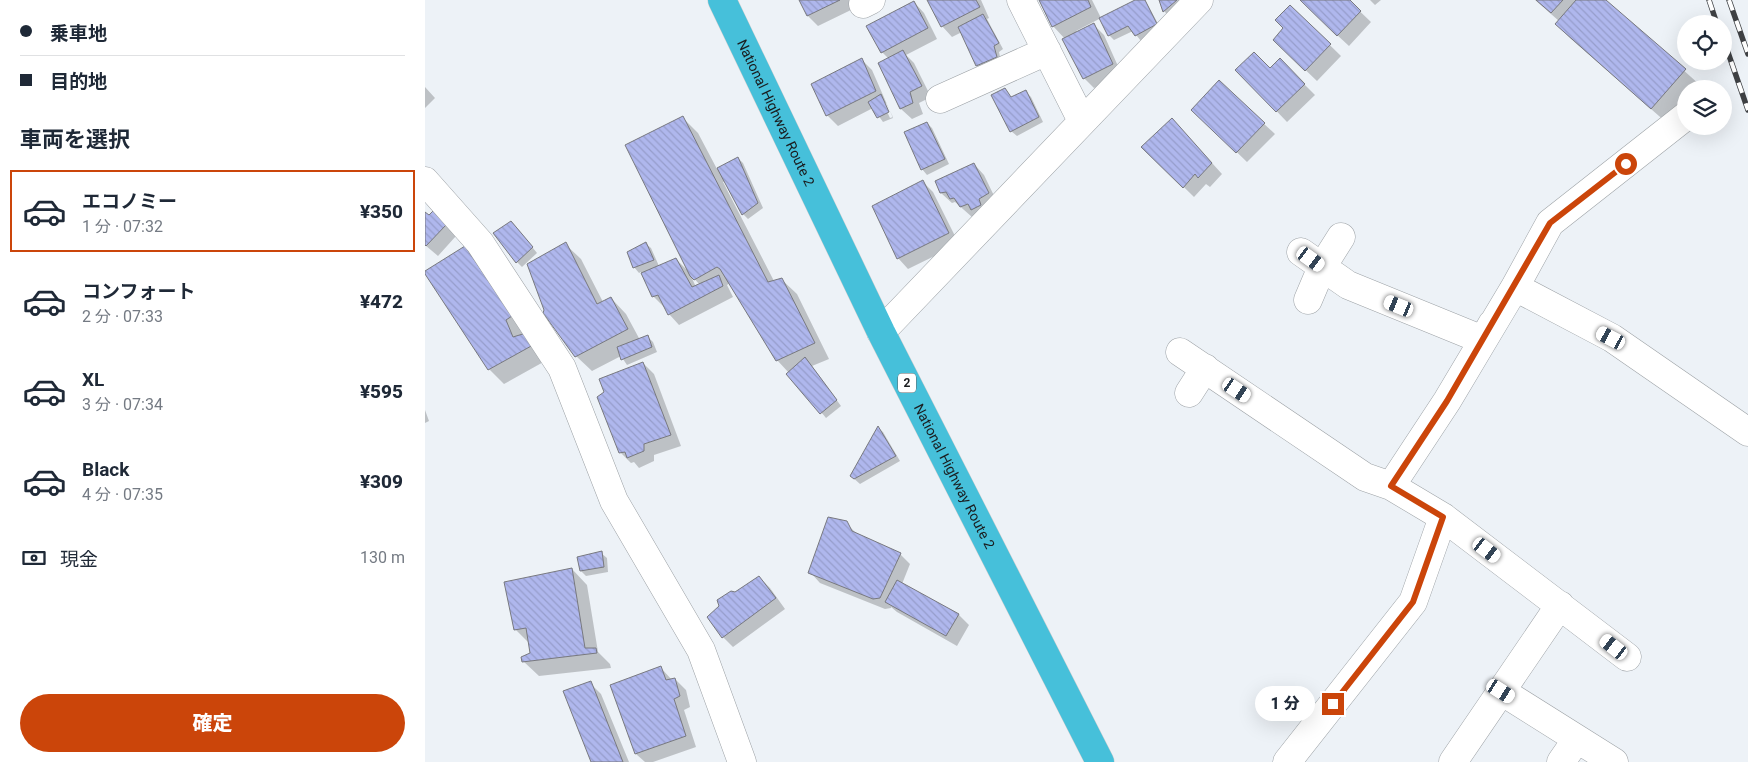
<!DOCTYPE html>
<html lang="ja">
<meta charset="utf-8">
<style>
body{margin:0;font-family:Roboto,"Noto Sans JP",sans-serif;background:#f6f6f7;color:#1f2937;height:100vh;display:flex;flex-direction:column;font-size:19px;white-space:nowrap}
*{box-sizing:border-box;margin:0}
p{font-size:16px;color:#747a83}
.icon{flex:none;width:28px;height:28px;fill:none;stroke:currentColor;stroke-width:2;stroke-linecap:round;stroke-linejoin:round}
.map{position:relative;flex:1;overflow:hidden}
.side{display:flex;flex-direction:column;background:#fff;width:425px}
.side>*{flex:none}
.guide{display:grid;align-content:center;height:110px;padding:0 20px;background:#fff}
.buttons{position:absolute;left:1252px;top:15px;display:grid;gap:10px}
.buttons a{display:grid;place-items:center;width:55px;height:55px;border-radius:50%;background:#fff;box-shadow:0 5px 20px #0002;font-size:25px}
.end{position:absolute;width:22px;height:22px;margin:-11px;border:6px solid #cb450a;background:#fff;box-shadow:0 0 0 2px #fff}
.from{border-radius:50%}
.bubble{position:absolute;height:35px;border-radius:18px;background:#fff;box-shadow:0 5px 20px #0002;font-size:16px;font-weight:800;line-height:35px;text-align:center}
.car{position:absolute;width:15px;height:30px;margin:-15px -8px;border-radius:6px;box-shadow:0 0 4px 1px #0007;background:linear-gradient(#fff 24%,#345 0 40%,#fff 0 76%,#345 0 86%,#fff 0)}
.guide b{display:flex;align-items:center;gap:18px;height:48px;font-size:19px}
.guide b+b{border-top:1px solid #e0e1e3}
.guide i{width:12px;height:12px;background:#1f2937}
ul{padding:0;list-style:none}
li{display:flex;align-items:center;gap:15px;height:82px;margin:0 10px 8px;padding:0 10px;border:2px solid transparent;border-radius:0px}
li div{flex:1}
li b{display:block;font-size:19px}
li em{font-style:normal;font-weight:800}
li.selected{border-color:#cb450a}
li>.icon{width:45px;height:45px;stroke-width:1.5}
h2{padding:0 20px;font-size:22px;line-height:60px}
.pay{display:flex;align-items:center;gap:12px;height:55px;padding:0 20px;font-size:19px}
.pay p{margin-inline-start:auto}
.cta{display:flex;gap:10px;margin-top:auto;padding:10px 20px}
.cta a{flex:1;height:58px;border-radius:30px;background:#cb450a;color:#fff;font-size:20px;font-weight:800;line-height:58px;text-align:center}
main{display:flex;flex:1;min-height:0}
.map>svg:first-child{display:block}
</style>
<main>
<section class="side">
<div class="guide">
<b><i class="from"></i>乗車地</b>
<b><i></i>目的地</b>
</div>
<h2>車両を選択</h2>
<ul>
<li class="selected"><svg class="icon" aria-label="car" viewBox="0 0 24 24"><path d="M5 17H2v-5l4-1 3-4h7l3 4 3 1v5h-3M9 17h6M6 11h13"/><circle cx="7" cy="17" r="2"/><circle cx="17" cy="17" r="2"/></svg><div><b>エコノミー</b><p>1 分 · 07:32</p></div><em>¥350</em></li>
<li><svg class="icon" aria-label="car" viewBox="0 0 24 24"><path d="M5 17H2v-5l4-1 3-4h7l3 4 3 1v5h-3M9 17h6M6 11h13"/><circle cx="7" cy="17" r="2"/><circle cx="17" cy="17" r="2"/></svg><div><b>コンフォート</b><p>2 分 · 07:33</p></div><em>¥472</em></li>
<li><svg class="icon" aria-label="car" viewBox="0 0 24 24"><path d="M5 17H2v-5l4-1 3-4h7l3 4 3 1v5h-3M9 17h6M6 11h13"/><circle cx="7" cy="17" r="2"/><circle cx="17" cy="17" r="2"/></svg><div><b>XL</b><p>3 分 · 07:34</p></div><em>¥595</em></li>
<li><svg class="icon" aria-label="car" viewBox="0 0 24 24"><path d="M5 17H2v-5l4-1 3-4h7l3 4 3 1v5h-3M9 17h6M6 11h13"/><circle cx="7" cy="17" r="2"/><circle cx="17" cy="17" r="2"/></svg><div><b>Black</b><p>4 分 · 07:35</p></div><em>¥309</em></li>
</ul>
<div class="pay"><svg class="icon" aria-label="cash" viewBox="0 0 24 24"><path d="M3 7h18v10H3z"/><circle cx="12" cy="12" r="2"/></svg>現金<p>130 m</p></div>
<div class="cta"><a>確定</a></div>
</section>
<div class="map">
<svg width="1323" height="762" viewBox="0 0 1323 762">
<defs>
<pattern id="building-back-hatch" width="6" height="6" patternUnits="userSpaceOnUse" patternTransform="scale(1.25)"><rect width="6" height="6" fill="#afb7ed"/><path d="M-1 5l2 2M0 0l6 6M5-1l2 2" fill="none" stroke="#969dcb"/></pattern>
</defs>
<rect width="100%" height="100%" fill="#edf2f7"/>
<path fill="#0003" fill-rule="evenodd" d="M 375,0 L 429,0 L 428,9 L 393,26 L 383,16 Z
M 503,0 L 556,0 L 564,18 L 562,19 L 578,49 L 574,52 L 576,62 L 558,70 L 552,65 L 537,32 L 527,37 L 517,26 Z
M 615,0 L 667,0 L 676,18 L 713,0 L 720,0 L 736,29 L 716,41 L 708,31 L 689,40 L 684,35 L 676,18 L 651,31 L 653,33 L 669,25 L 679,35 L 697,75 L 669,88 L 659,78 L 640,39 L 628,26 Z
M 736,0 L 761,0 L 744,16 L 739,11 Z
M 876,0 L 923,0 L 946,22 L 924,46 L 886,11 Z
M 945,0 L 956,0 L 950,5 Z
M 1110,0 L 1180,0 L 1275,85 L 1272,89 L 1261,89 L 1261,101 L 1242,123 L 1146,39 L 1131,24 L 1134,21 Z
M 489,2 L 499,13 L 512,39 L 481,55 L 489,63 L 506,97 L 494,103 L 498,114 L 487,119 L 476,109 L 454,64 L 464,59 L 457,52 Z
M 865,6 L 916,56 L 892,81 L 849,40 L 860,28 Z
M 436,59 L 447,70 L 468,118 L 458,122 L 448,108 L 413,126 L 402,115 ZM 458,103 L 461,103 L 468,117 L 465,118 Z
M 855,60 L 890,95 L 862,122 L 812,70 L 845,70 Z
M 794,82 L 850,134 L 822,162 L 768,110 Z
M 0,87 L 10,98 L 0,108 Z
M 579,89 L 587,98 L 601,92 L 606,97 L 618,122 L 592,136 L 586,131 L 568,95 Z
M 258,118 L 273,133 L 292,169 L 313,158 L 318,163 L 338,208 L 323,219 L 318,214 L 301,181 L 298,182 L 349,281 L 356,279 L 372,294 L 404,359 L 387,366 L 416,406 L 401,418 L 364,373 L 352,360 L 305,283 L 302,285 L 308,297 L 254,325 L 244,314 L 240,306 L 239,307 L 228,296 L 216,272 L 214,273 L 209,267 L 220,243 L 226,248 L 234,266 L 251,259 L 263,271 ZM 265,274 L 275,285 L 271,287 Z
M 502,123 L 507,128 L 524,164 L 502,175 L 497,169 Z
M 757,130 L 797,174 L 785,187 L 781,184 L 769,197 L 718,147 Z
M 549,164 L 559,175 L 573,204 L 547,217 L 530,202 L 527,203 L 516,193 Z
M 498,182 L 508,192 L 534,244 L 483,269 L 473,258 Z
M 0,214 L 19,224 L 31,236 L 13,256 L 0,245 Z
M 91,227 L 112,253 L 97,267 L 92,262 Z
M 140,244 L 156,259 L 178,302 L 186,298 L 201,314 L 215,340 L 223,337 L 228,342 L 232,352 L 202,365 L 196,356 L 167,371 L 151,356 Z
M 40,248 L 55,263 L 122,360 L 79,384 L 64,369 Z
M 218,363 L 229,374 L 256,446 L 229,455 L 229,461 L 214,468 L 209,462 L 206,463 L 196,453 L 180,392 Z
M 0,410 L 4,421 L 0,423 Z
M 453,428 L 458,432 L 475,461 L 435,484 L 426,476 Z
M 421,523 L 432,534 L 475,554 L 485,564 L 477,584 L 534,615 L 544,625 L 532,646 L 472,612 L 466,607 L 466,608 L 460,609 L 395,583 L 385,572 Z
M 176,553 L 182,558 L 183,572 L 161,576 L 156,571 Z
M 147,569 L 162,585 L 173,652 L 185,664 L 186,668 L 114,676 L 98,661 L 106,654 L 104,643 L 90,629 Z
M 334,577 L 345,588 L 360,609 L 308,647 L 298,637 L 310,594 Z
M 236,668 L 247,680 L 250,679 L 261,690 L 265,707 L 259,710 L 271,747 L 228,762 L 220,762 L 211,754 L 186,686 Z
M 165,683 L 176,694 L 204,762 L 168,762 Z"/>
<path fill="url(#building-back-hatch)" stroke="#78797f" d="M 374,0 L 415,0 L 382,16 Z
M 502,0 L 551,0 L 555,7 L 516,27 Z
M 614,0 L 663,0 L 666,7 L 627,27 Z
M 710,0 L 720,0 L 732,24 L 710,36 L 703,26 L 683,36 L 674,18 Z
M 734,0 L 752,0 L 738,12 Z
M 875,0 L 925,0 L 936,11 L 912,36 Z
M 1111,0 L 1138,0 L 1126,13 Z
M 1151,0 L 1181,0 L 1261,69 L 1226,109 L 1130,24 Z
M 489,1 L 503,28 L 456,53 L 441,26 Z
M 865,5 L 906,44 L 880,71 L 848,40 L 858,28 L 850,20 Z
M 558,14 L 574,43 L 569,46 L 572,57 L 551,66 L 533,27 Z
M 669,23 L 688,64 L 658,79 L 637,39 Z
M 478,50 L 497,86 L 485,92 L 488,103 L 475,109 L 453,63 Z
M 829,52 L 845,68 L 855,58 L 880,84 L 851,112 L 810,70 Z
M 437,58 L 451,91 L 401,116 L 386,84 Z
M 794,80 L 840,123 L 811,153 L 766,110 Z
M 580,88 L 586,97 L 601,90 L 614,117 L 585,132 L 566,95 Z
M 456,94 L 464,112 L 452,118 L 443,102 Z
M 258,116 L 343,282 L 357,278 L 390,343 L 351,361 L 295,269 L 292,267 L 269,280 L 265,276 L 200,145 Z
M 747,118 L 787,163 L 773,178 L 770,174 L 758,188 L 716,147 Z
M 502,122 L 520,159 L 496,170 L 479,132 Z
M 313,157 L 333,203 L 317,215 L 292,168 Z
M 549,163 L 564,193 L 554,199 L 556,205 L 546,210 L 543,204 L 535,207 L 529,198 L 525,199 L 521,192 L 515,193 L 510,181 Z
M 498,180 L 524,233 L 472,259 L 447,206 Z
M 8,211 L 21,225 L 1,246 L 0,245 L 0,212 L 4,215 Z
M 86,221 L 108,247 L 91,263 L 68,233 Z
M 141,242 L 172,304 L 186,297 L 203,329 L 150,357 L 118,313 L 119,310 L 102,264 Z
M 221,242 L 229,260 L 208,268 L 202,252 Z
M 40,246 L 87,316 L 81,320 L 88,337 L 101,333 L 108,345 L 63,370 L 0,274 L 0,271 Z
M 251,258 L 267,287 L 294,275 L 298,286 L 243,315 L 233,295 L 227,297 L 216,273 Z
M 223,335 L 227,347 L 196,360 L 192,347 Z
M 380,357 L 412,400 L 395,414 L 361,374 Z
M 218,362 L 246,435 L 219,444 L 219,451 L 202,458 L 200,452 L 194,453 L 172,397 L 179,392 L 174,379 Z
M 453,426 L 471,456 L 429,479 L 425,476 Z
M 403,517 L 422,521 L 427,531 L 476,553 L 455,598 L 448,599 L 383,573 Z
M 177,551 L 179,567 L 155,571 L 152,557 Z
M 147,568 L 160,648 L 171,648 L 172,653 L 97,662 L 96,657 L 105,653 L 101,628 L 89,630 L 79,582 Z
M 334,576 L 351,598 L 297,638 L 282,617 L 294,606 L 292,600 L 306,591 L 310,592 Z
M 472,580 L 534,614 L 521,636 L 460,602 Z
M 236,666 L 241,680 L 250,678 L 255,696 L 249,699 L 261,736 L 210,754 L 185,685 Z
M 166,681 L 198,762 L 166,762 L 138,691 Z"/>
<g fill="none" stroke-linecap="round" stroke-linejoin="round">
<defs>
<path id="minor" d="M 596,0 L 657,121
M 438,4 L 446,0
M 515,99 L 622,51
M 0,181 L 55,243 L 137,368 L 189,501 L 276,650 L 317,762
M 876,252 L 923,285 L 1058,340 L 1067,324
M 1090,287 L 1187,338 L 1323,432
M 883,300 L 897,267 L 916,237
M 456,332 L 774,0
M 755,352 L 940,477 L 966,486 L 1018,517 L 1202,657
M 764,393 L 780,368
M 966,486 L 1022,401 L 1090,287 L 1125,223 L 1261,116
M 1076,691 L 1189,762
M 862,762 L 988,602 L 1018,517
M 1028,762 L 1135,605
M 1136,762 L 1152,739"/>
<g id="trunk">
<path id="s1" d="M 297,0 L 456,332 L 675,762"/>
</g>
</defs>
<use href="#minor" stroke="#9da2a6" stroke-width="29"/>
<use href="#trunk" stroke="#cdcdce" stroke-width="29"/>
<use href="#minor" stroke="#fff" stroke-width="28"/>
<use href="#trunk" stroke="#46c0da" stroke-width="28"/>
<defs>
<path id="rail" d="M 1284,0 L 1292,24
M 1304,0 L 1323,54
M 1299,41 L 1323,110"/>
</defs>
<use href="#rail" stroke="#3f4144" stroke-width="5.5"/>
<use href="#rail" stroke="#fff" stroke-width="4" stroke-dasharray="11" stroke-linecap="butt"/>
</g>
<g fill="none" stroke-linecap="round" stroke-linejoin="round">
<path stroke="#cb450a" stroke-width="6" d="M 908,704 L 988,602 L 1018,517 L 966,486 L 1022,401 L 1125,223 L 1201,164"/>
</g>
<g text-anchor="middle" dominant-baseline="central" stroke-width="4.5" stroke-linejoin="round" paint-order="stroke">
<rect fill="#fff" stroke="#5f6062" stroke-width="1" x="473" y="373.5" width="18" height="19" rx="4"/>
<g font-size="12" font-weight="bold" fill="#1a1c1e">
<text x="482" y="383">2</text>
</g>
<g font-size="14" fill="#1a1c1e" stroke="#fff">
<text stroke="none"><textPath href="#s1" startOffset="125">National Highway Route 2</textPath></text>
<text stroke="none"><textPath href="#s1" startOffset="530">National Highway Route 2</textPath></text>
</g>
</g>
</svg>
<div class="buttons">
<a><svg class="icon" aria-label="locate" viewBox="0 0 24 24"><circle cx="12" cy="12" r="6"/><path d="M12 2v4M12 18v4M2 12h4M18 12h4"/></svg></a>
<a><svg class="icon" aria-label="layers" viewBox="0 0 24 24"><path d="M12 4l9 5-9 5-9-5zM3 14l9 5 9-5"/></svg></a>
</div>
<i class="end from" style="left:1201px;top:164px"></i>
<i class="end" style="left:908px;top:704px"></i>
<div class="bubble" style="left:830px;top:686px;width:60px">1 分</div>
<i class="car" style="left:886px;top:259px;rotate:126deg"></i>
<i class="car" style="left:974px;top:306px;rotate:292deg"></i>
<i class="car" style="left:1186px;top:338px;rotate:298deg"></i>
<i class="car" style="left:812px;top:390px;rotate:124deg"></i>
<i class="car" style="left:1062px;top:550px;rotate:127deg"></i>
<i class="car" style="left:1189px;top:647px;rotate:308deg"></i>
<i class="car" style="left:1076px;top:691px;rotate:122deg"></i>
</div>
</main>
